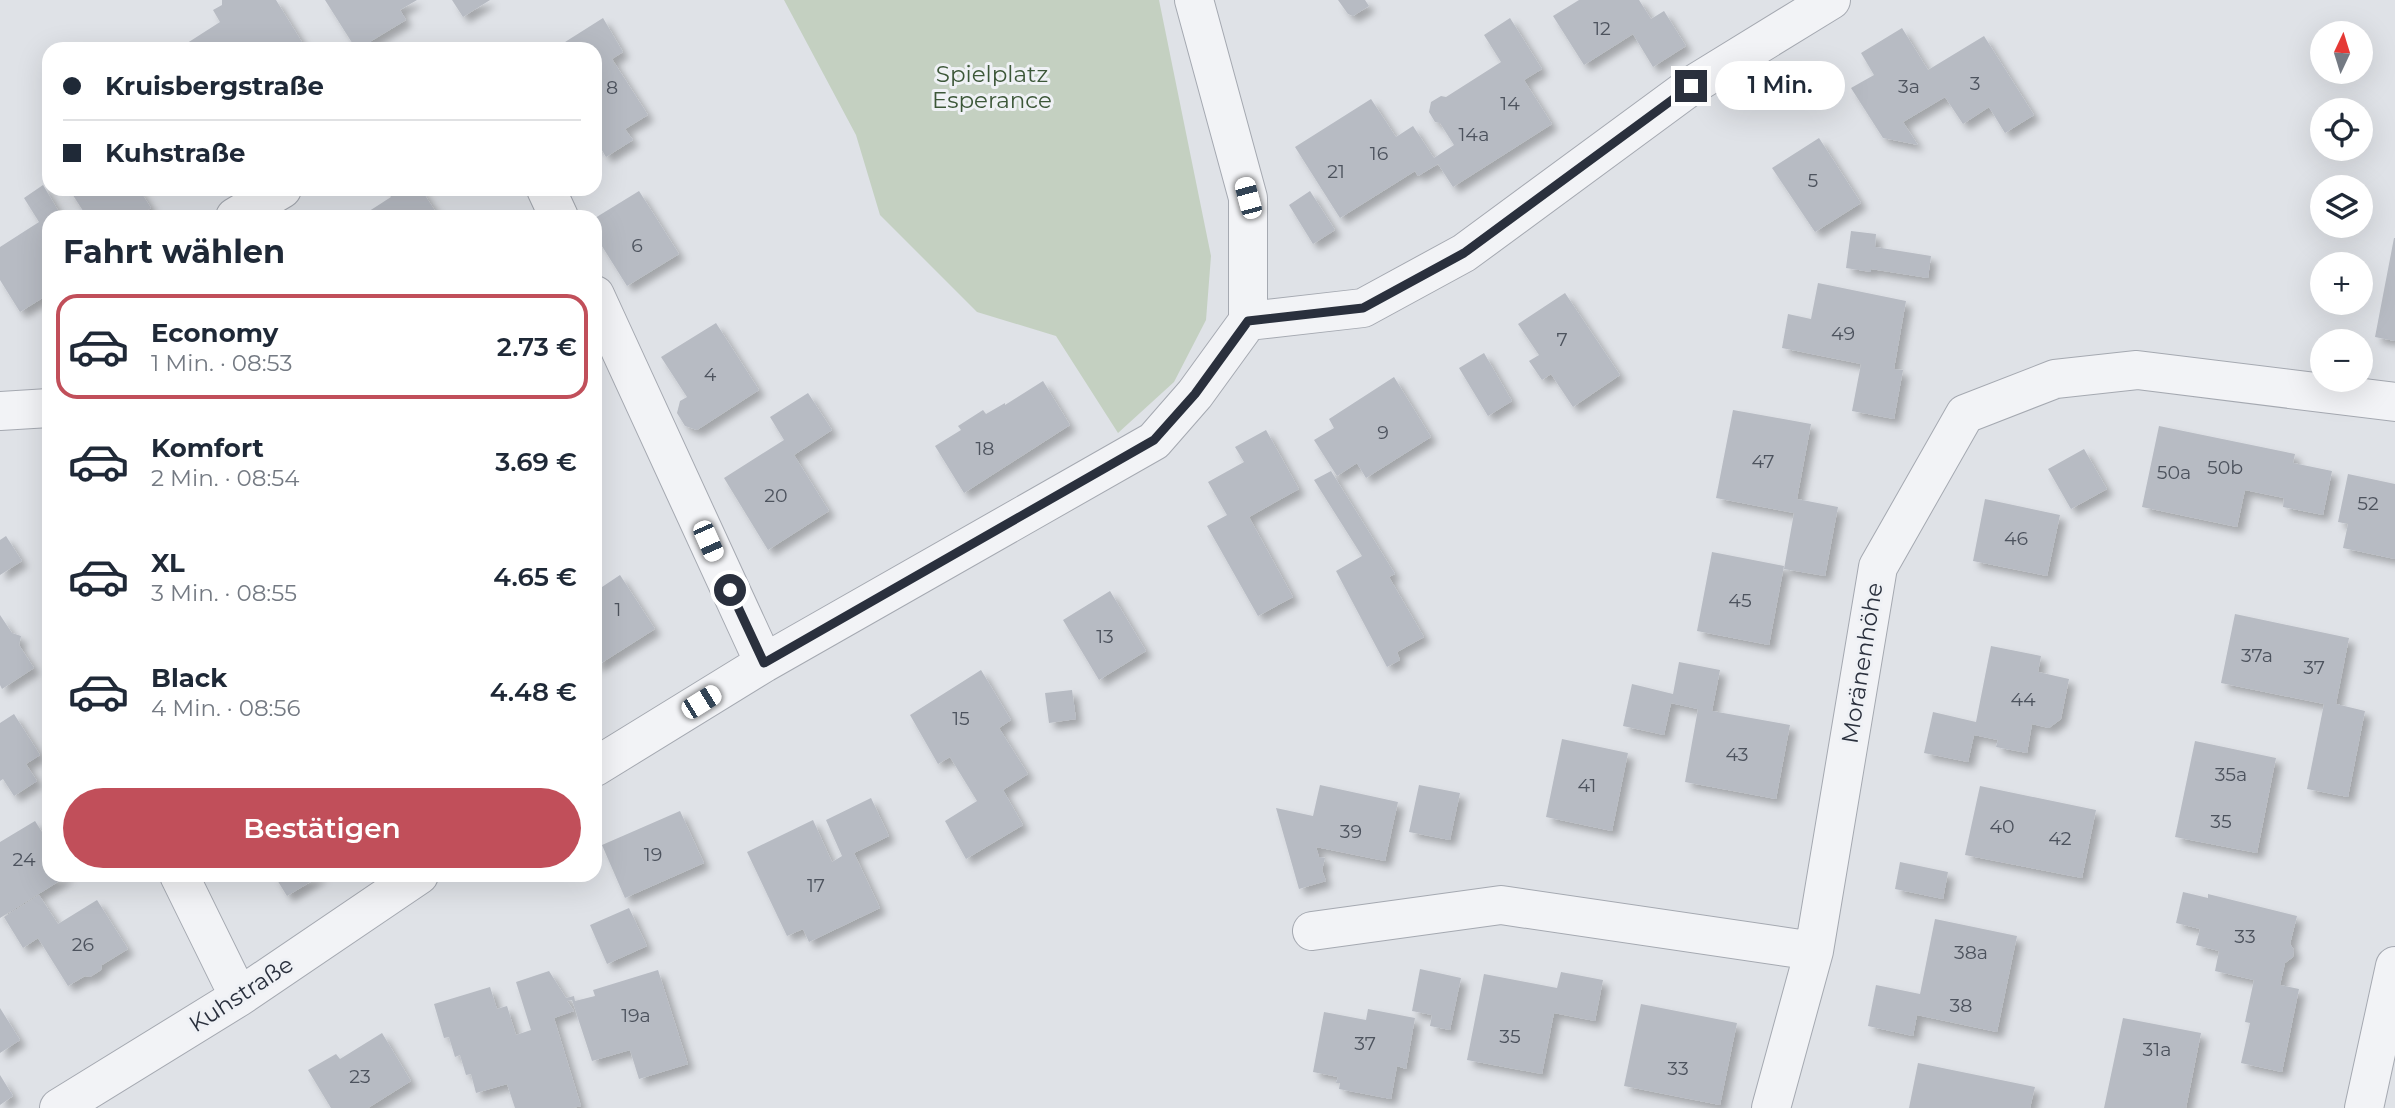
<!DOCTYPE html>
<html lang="de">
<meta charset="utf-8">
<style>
body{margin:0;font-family:Montserrat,sans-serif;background:#f6f6f7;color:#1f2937;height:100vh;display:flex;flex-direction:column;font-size:26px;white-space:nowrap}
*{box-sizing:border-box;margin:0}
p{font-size:23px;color:#747a83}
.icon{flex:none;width:38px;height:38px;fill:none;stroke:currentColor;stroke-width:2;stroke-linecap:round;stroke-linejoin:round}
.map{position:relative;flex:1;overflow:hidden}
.panel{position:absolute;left:42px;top:210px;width:560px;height:672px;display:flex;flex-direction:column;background:#fff;border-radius:21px;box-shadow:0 7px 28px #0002}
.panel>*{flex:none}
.guide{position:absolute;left:42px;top:42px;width:560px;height:154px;border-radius:21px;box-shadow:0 7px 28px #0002;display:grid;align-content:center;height:154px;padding:0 21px;background:#fff}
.needle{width:46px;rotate:4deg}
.buttons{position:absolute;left:2310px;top:21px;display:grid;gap:14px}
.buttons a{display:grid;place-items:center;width:63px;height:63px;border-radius:50%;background:#fff;box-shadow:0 7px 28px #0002;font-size:35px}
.end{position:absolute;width:32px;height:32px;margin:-16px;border:9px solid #2a303d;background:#fff;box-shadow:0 0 0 4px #fff}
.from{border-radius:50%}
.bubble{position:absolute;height:49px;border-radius:24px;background:#fff;box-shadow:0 7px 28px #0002;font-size:23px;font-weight:600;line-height:49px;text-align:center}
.car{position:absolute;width:21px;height:42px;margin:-21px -10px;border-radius:9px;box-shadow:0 0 5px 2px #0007;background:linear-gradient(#fff 24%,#345 0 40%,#fff 0 76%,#345 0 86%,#fff 0)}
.guide b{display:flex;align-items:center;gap:24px;height:66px;font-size:26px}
.guide b+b{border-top:2px solid #e0e1e3}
.guide i{width:18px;height:18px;background:#1f2937}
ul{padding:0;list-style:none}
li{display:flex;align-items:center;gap:21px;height:105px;margin:0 14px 10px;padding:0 7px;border:4px solid transparent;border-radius:21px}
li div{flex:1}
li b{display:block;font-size:26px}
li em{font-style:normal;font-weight:600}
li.active{border-color:#c14f5a}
li>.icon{width:63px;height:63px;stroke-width:1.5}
h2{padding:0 21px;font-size:32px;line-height:84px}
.primary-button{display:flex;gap:14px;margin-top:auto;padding:14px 21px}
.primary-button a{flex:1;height:80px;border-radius:42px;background:#c14f5a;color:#fff;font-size:28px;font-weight:600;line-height:80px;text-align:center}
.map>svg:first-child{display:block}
</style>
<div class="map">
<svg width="2395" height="1108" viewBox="0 0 2395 1108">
<defs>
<filter id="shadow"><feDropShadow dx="6" dy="6" stdDeviation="3.5" flood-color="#0004"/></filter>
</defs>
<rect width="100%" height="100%" fill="#dfe2e7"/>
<path fill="#c4d0c1" d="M 784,0 L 1159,0 L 1211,256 L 1206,320 L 1174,382 L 1118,433 L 1056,336 L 977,312 L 880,215 L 856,135 Z"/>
<path fill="#b7bbc3" filter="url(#shadow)" d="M 222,0 L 276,0 L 305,47 L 302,49 L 182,49 L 181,47 L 220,22 L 213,10 L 222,5 Z
M 325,0 L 417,0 L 400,10 L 406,20 L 358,49 L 356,49 Z
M 452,0 L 490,0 L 463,17 Z
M 1338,0 L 1365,0 L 1369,6 L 1353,16 L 1348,14 Z
M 1579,0 L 1639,0 L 1651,19 L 1664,11 L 1686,46 L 1653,67 L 1633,34 L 1584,65 L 1553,16 Z
M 603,18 L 623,52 L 612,59 L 648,115 L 625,129 L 633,140 L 606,157 L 599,145 L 595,148 L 595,49 L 554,49 Z
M 1510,18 L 1542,69 L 1524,80 L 1552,124 L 1453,187 L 1438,164 L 1418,176 L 1415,171 L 1340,218 L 1295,147 L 1371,99 L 1396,137 L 1413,126 L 1434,158 L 1454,145 L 1440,123 L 1435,122 L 1429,112 L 1431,102 L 1441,96 L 1446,97 L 1501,62 L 1484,35 Z
M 1902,28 L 1928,70 L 1984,36 L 2034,115 L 2005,133 L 1989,107 L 1963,124 L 1945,97 L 1903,122 L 1918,145 L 1883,138 L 1851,88 L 1874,75 L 1861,53 Z
M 1819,138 L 1861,203 L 1815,232 L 1772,168 Z
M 43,185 L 62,217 L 49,217 L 49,294 L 20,312 L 0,280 L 0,247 L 39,222 L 24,198 Z
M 69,189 L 139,189 L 151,208 L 136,217 L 87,217 Z
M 386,189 L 421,189 L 439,217 L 360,217 L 391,197 Z
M 639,191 L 679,254 L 627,286 L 595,235 L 595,218 Z
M 1310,191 L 1335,230 L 1313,244 L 1289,205 Z
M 1851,231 L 1876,234 L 1875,247 L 1931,256 L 1928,278 L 1871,269 L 1871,272 L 1846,268 Z
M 2394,238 L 2395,238 L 2395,341 L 2375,337 Z
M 1818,283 L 1906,301 L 1894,369 L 1903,370 L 1894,419 L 1852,411 L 1861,364 L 1782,348 L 1788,314 L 1811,319 Z
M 1565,293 L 1620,375 L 1573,407 L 1551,374 L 1542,380 L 1529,361 L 1539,355 L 1518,324 Z
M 716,323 L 759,390 L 697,430 L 685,426 L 677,413 L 680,401 L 687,397 L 661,357 Z
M 1484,353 L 1512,401 L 1488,416 L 1459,368 Z
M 1394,377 L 1431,437 L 1366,478 L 1357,463 L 1337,476 L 1314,440 L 1334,428 L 1329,419 Z
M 1043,381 L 1070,425 L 964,493 L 935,446 L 961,430 L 958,426 L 983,410 L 986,414 L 1005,403 L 1005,405 Z
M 808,393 L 832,430 L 794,455 L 829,511 L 768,550 L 724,478 L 784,440 L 770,417 Z
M 1733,410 L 1811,424 L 1797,499 L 1838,507 L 1825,576 L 1784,569 L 1794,513 L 1716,498 Z
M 2159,426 L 2295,454 L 2293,463 L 2332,471 L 2323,515 L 2283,507 L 2284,498 L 2245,490 L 2237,527 L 2142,507 Z
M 1266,430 L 1299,489 L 1249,517 L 1293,597 L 1258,616 L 1207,526 L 1227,515 L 1208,482 L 1244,462 L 1235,447 Z
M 2084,449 L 2107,489 L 2071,509 L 2048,469 Z
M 1331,471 L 1395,574 L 1389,577 L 1424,637 L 1397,652 L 1400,660 L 1387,667 L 1336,571 L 1362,556 L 1314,480 Z
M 2348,474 L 2395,484 L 2395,559 L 2343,548 L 2348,524 L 2338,522 Z
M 1985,499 L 2060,515 L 2047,576 L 1973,561 Z
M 6,536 L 22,561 L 0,575 L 0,540 Z
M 1712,552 L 1784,566 L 1769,645 L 1697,631 Z
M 620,575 L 655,629 L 595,667 L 595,588 L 600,584 L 602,587 Z
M 1110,591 L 1146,651 L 1099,680 L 1063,620 Z
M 2235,614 L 2349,638 L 2336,704 L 2365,711 L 2348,797 L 2307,789 L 2324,704 L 2221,683 Z
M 0,615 L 12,633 L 21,636 L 19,645 L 34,668 L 2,689 L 0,685 Z
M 1991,646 L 2041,656 L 2038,672 L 2069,679 L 2061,719 L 2049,728 L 2032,724 L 2027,753 L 1996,747 L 1998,740 L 1974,735 L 1968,762 L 1924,753 L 1933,712 L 1976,722 Z
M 1679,662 L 1720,670 L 1712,711 L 1790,725 L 1776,799 L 1685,782 L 1698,709 L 1671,703 L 1664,735 L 1623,726 L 1632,684 L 1673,694 Z
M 981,670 L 1011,720 L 999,728 L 1028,774 L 1003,790 L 1023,825 L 966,859 L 945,821 L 977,801 L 950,757 L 938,764 L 910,715 Z
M 1072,690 L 1076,719 L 1049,723 L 1045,693 Z
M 14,714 L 40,755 L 26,764 L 37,781 L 14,796 L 3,779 L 0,781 L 0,723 Z
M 1562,739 L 1628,753 L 1612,831 L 1546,817 Z
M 2195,741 L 2276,758 L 2257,853 L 2175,837 Z
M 1320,785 L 1398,802 L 1385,861 L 1316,847 L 1319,857 L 1325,858 L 1322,870 L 1326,881 L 1299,889 L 1276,808 L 1313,816 Z
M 1419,785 L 1460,793 L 1450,840 L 1409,832 Z
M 1980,786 L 2096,810 L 2082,878 L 1965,855 Z
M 871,798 L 889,836 L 854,853 L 880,908 L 809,942 L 803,929 L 787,936 L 747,852 L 813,820 L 832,862 L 842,856 L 826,820 Z
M 680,811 L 704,863 L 625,898 L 602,845 Z
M 35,821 L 49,843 L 49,875 L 69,875 L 0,918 L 0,842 Z
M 1900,862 L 1948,872 L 1943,899 L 1895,889 Z
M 274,875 L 322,875 L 287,896 Z
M 2183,892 L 2208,898 L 2208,894 L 2297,916 L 2290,944 L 2294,950 L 2293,957 L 2285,963 L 2280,985 L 2299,989 L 2282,1072 L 2241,1063 L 2250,1023 L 2245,1022 L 2254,980 L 2215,971 L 2219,951 L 2196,945 L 2200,929 L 2176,923 Z
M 39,895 L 58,924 L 97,900 L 128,949 L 102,965 L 101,970 L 90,977 L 85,976 L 68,986 L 38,938 L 23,948 L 4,917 Z
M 629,908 L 647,946 L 607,964 L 590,925 Z
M 1935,919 L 2017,936 L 1997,1032 L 1917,1015 L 1913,1036 L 1868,1026 L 1876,985 L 1920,994 Z
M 1420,969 L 1461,978 L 1450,1030 L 1430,1026 L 1432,1015 L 1412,1011 Z
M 658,970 L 688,1064 L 639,1079 L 630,1050 L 592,1061 L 572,1000 L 567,1001 L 574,1011 L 554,1018 L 581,1106 L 573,1108 L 515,1108 L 507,1084 L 476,1093 L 471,1074 L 466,1075 L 460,1055 L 455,1057 L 449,1037 L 444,1038 L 434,1004 L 490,987 L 497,1009 L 507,1006 L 516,1035 L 531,1030 L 516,982 L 549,971 L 566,998 L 574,996 L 575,1001 L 595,996 L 593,990 Z
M 1561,972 L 1603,980 L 1595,1021 L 1554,1013 L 1542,1074 L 1467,1060 L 1484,974 L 1557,988 Z
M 1641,1004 L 1737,1023 L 1720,1105 L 1624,1086 Z
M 0,1008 L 20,1040 L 0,1053 Z
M 1368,1009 L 1415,1018 L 1406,1069 L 1397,1066 L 1391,1099 L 1339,1089 L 1340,1083 L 1336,1083 L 1338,1077 L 1313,1072 L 1324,1012 L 1366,1020 Z
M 2123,1018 L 2201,1033 L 2186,1108 L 2104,1108 Z
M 382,1033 L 411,1081 L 368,1108 L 331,1108 L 308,1070 L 336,1054 L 340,1059 Z
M 1918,1063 L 2035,1087 L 2030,1108 L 1909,1108 Z
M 0,1075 L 13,1096 L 0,1105 Z"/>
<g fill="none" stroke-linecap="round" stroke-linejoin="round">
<defs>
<path id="minor" d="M 1194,0 L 1248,198 L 1248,321
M 546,189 L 559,217
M 235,217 L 282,189
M 595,295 L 764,663
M 0,411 L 49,408
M 595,767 L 764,663 L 1154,441 L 1195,394 L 1248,321 L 1363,308 L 1464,253 L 1691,86 L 1831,0
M 179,875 L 239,997
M 1312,931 L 1501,905 L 1814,951
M 59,1108 L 239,997 L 419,875
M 1771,1108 L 1814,951 L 1878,567 L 1965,414 L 2055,379 L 2137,370 L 2395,402
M 2364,1108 L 2395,966"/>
</defs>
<use href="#minor" stroke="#a5a9b1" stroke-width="40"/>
<use href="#minor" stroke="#f2f3f6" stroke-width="38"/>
</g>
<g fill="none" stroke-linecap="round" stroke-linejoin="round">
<path stroke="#2a303d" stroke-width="9" d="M 730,590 L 764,663 L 1154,440 L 1195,394 L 1248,321 L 1363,308 L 1464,253 L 1691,86"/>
</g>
<g text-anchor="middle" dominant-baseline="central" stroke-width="6" stroke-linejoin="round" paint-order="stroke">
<g font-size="19" fill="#4d535e">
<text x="1602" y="28">12</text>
<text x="1975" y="83">3</text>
<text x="1909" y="86">3a</text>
<text x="612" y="87">8</text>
<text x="1510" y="103">14</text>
<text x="1474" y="134">14a</text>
<text x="1379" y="153">16</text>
<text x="1336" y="171">21</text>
<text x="1813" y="180">5</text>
<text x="637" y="245">6</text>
<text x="1843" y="333">49</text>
<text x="1562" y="339">7</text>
<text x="710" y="374">4</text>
<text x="1383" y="432">9</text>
<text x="985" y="448">18</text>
<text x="1763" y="461">47</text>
<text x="2225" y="467">50b</text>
<text x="2174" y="472">50a</text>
<text x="776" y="495">20</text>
<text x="2368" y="503">52</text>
<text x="2016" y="538">46</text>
<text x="1740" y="600">45</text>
<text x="618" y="609">1</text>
<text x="1105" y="636">13</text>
<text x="2257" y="655">37a</text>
<text x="2314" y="667">37</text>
<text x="2023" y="699">44</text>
<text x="961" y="718">15</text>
<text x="1737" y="754">43</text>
<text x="2231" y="774">35a</text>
<text x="1587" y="785">41</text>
<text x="2221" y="821">35</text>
<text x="2002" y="826">40</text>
<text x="1351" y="831">39</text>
<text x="2060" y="838">42</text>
<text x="653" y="854">19</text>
<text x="24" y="859">24</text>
<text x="816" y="885">17</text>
<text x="2245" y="936">33</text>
<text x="83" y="944">26</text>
<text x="1971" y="952">38a</text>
<text x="1961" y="1005">38</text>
<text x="636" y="1015">19a</text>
<text x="1510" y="1036">35</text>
<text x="1365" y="1043">37</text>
<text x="2157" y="1049">31a</text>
<text x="1678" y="1068">33</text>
<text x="360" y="1076">23</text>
</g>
<g font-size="23" fill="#3c5738" stroke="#eff1f5">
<text x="992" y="74">Spielplatz<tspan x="992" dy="26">Esperance</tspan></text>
</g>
<g font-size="23" fill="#2a303d" stroke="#eff1f5">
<text transform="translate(1862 663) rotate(-81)">Moränenhöhe</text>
<text transform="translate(241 994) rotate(-33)">Kuhstraße</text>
</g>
</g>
</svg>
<div class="buttons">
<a><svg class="needle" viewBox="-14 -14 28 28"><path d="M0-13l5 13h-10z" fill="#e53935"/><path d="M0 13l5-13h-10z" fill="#747a83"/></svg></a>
<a><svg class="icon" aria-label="locate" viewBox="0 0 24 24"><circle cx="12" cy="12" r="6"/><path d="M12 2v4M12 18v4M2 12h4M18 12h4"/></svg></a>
<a><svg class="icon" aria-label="layers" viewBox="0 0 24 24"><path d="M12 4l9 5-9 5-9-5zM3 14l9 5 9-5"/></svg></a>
<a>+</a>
<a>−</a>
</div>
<i class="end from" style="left:730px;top:590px"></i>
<i class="end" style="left:1691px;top:86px"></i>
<div class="bubble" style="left:1715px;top:61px;width:130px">1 Min.</div>
<i class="car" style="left:1248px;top:198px;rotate:345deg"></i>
<i class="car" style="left:708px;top:541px;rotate:156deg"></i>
<i class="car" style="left:701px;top:702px;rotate:58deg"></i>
<div class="guide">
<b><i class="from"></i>Kruisbergstraße</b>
<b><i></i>Kuhstraße</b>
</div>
<section class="panel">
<h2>Fahrt wählen</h2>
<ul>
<li class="active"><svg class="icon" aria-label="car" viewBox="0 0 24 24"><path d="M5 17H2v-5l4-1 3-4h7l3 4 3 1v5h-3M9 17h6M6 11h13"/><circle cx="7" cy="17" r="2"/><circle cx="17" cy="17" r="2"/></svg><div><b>Economy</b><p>1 Min. · 08:53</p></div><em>2.73 €</em></li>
<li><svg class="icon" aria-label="car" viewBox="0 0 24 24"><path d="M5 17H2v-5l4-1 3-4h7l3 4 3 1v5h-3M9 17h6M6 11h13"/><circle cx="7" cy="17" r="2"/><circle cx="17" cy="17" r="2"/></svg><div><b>Komfort</b><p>2 Min. · 08:54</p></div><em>3.69 €</em></li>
<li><svg class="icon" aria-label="car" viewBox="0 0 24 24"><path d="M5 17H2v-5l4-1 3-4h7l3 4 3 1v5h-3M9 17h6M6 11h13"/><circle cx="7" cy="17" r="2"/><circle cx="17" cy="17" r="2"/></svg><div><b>XL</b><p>3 Min. · 08:55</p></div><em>4.65 €</em></li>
<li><svg class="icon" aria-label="car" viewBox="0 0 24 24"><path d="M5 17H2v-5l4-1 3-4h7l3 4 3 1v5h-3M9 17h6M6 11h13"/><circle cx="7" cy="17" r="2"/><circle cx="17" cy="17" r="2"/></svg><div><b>Black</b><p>4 Min. · 08:56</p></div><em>4.48 €</em></li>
</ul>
<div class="primary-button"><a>Bestätigen</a></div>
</section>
</div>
